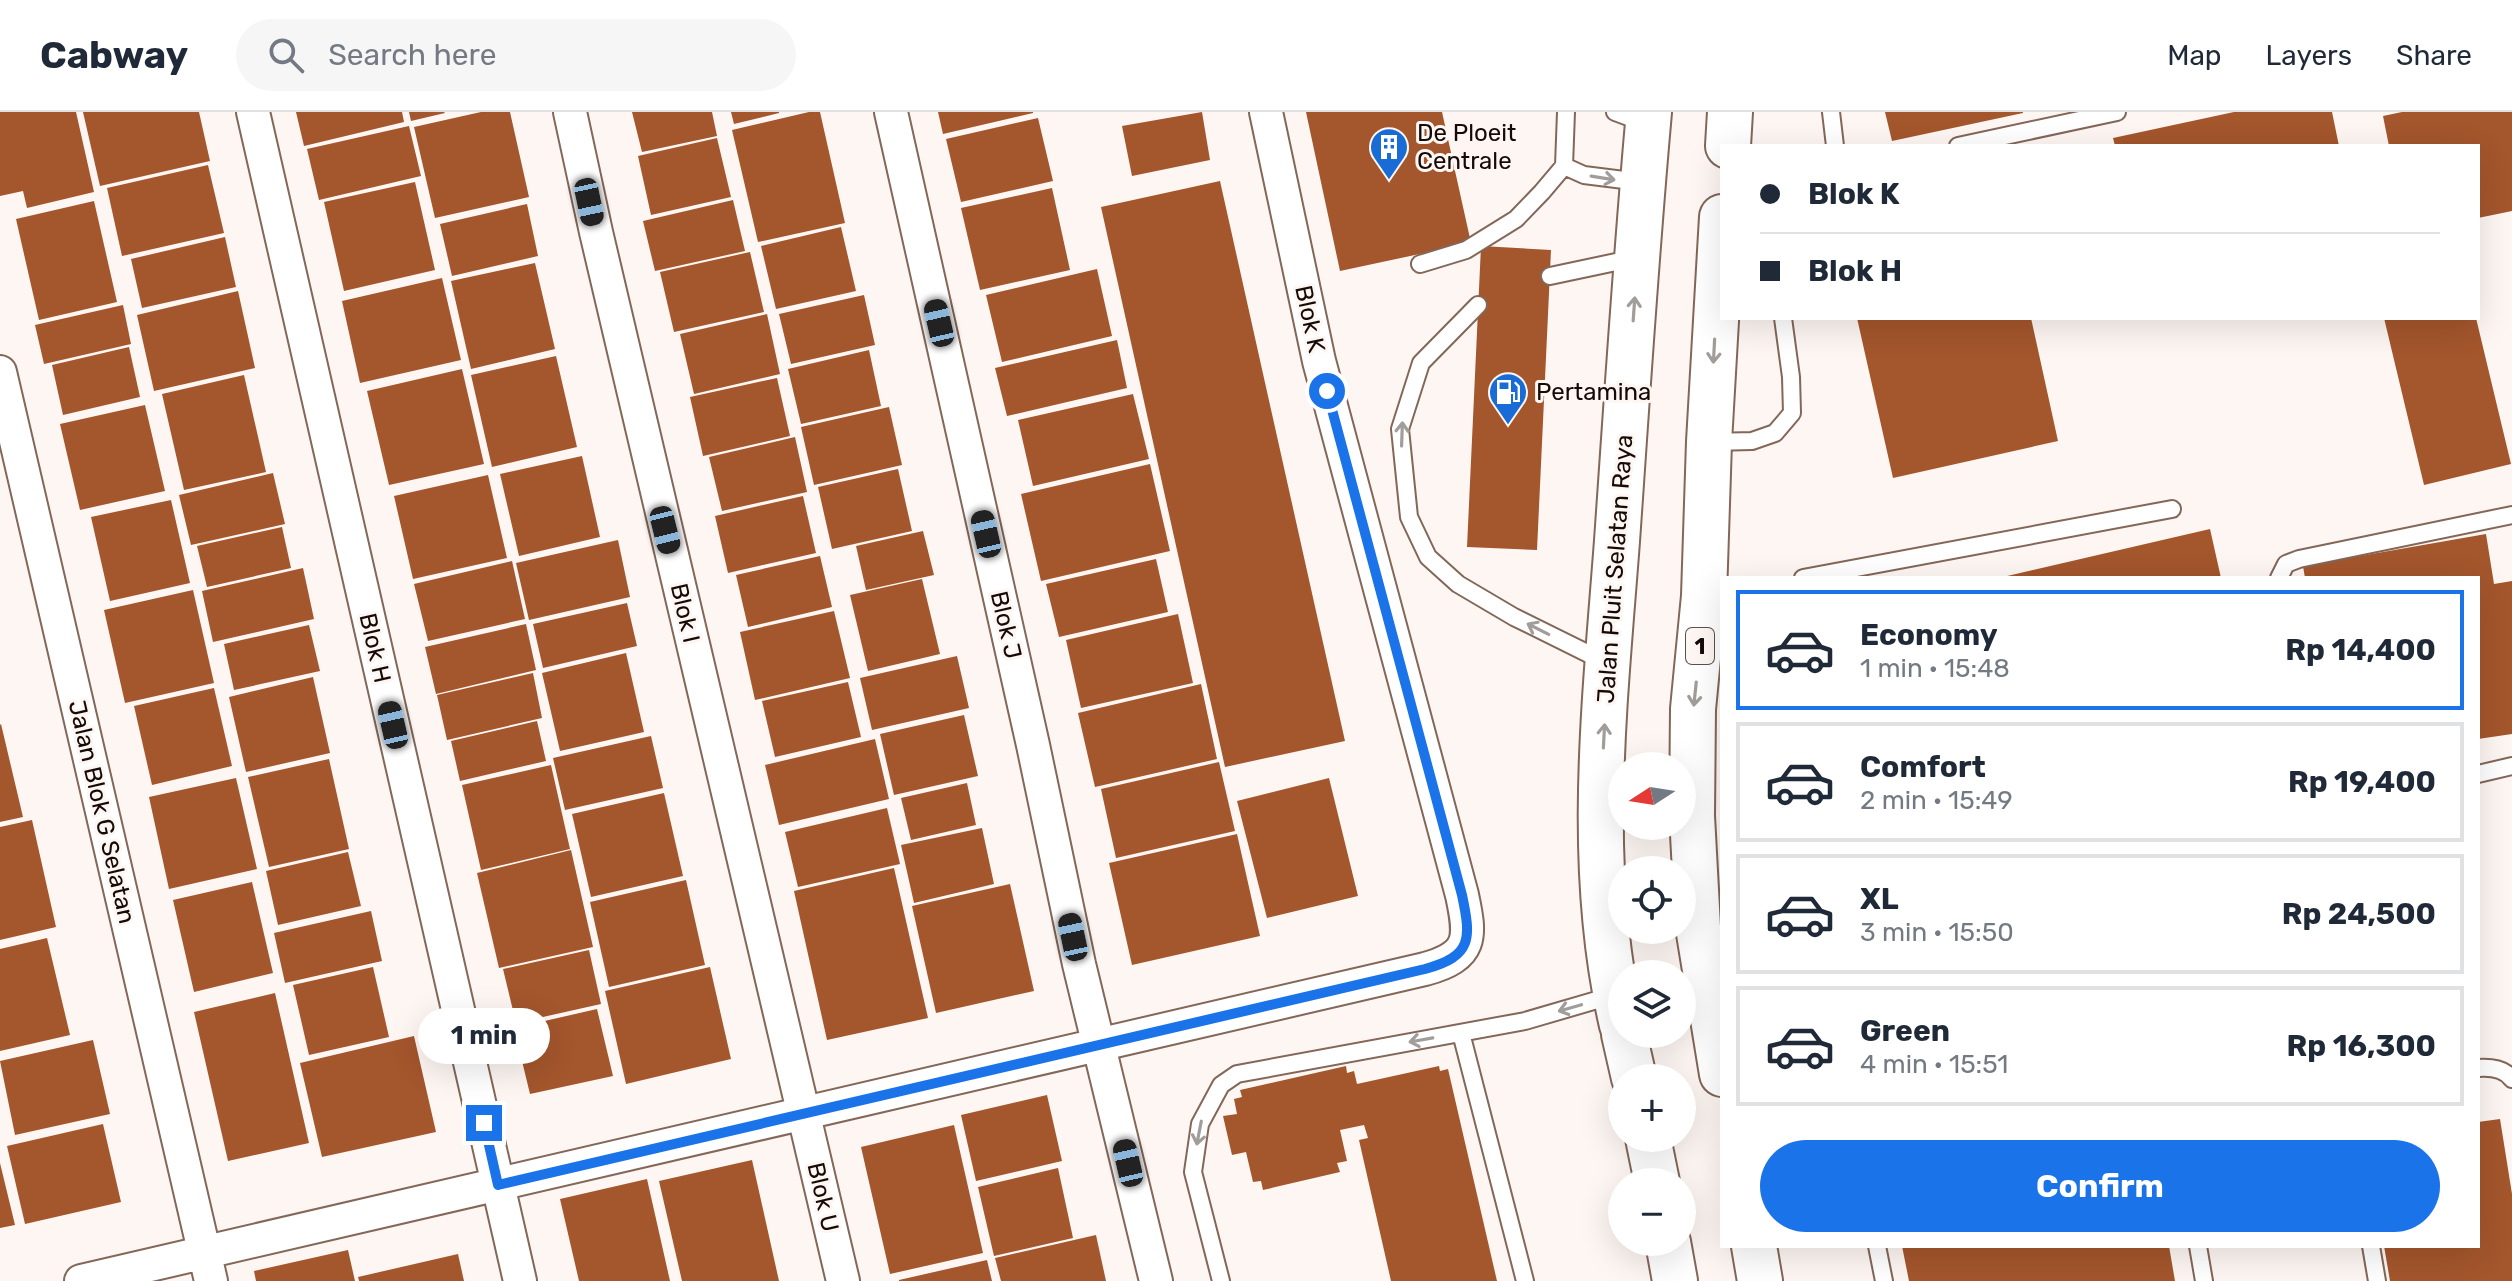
<!DOCTYPE html>
<meta charset="utf-8">
<style>
body{margin:0;font-family:Rubik,sans-serif;background:#f6f6f7;color:#1f2937;height:100vh;display:flex;flex-direction:column;font-size:30px;white-space:nowrap}
*{box-sizing:border-box;margin:0}
p{font-size:26px;color:#747a83}
.icon{flex:none;width:44px;height:44px;fill:none;stroke:currentColor;stroke-width:2;stroke-linecap:round;stroke-linejoin:round}
.map{position:relative;flex:1;overflow:hidden}
.drawer{position:absolute;left:1720px;top:464px;width:760px;height:672px;display:flex;flex-direction:column;background:#fff;border-radius:0px;box-shadow:0 8px 32px #0002}
.drawer>*{flex:none}
.banner{position:absolute;left:1720px;top:32px;width:760px;height:176px;border-radius:0px;box-shadow:0 8px 32px #0002;display:grid;align-content:center;height:176px;padding:0 40px;background:#fff}
.needle{width:52px;rotate:258deg}
.buttons{position:absolute;left:1608px;top:640px;display:grid;gap:16px}
.buttons a{display:grid;place-items:center;width:88px;height:88px;border-radius:50%;background:#fff;box-shadow:0 8px 32px #0002;font-size:40px}
.end{position:absolute;width:36px;height:36px;margin:-18px;border:10px solid #1a73e8;background:#fff;box-shadow:0 0 0 4px #fff}
.from{border-radius:50%}
.bubble{position:absolute;height:56px;border-radius:28px;background:#fff;box-shadow:0 8px 32px #0002;font-size:26px;font-weight:700;line-height:56px;text-align:center}
.car{position:absolute;width:24px;height:48px;margin:-24px -12px;border-radius:10px;box-shadow:0 0 6px 2px #0007;background:linear-gradient(#222 24%,#8ab4d8 0 40%,#222 0 76%,#8ab4d8 0 86%,#222 0)}
.banner b{display:flex;align-items:center;gap:28px;height:76px;font-size:30px}
.banner b+b{border-top:2px solid #e0e1e3}
.banner i{width:20px;height:20px;background:#1f2937}
ul{padding:14px 0 0;list-style:none}
li{display:flex;align-items:center;gap:24px;height:120px;margin:0 16px 12px;padding:0 24px;border:4px solid #e0e1e3;border-radius:0px}
li div{flex:1}
li b{display:block;font-size:30px}
li em{font-style:normal;font-weight:700}
li.on{border-color:#1a73e8}
li>.icon{width:72px;height:72px;stroke-width:1.5}
.cta{display:flex;gap:16px;margin-top:auto;padding:16px 40px}
.cta a{flex:1;height:92px;border-radius:48px;background:#1a73e8;color:#fff;font-size:32px;font-weight:700;line-height:92px;text-align:center}
header{display:flex;align-items:center;gap:48px;box-sizing:border-box;height:112px;padding:0 40px;background:#fff;border-bottom:2px solid #e0e1e3}
header strong{font-size:38px}
nav{display:flex;gap:44px;margin-inline-start:auto;font-size:28px}
.search{width:560px;height:72px;background:#f6f6f7;display:flex;align-items:center;gap:20px;box-sizing:border-box;padding:0 28px;border-radius:44px;color:#747a83;font-size:30px}
.map>svg:first-child{display:block}
</style>
<header>
<strong>Cabway</strong>
<div class="search"><svg class="icon" aria-label="search" viewBox="0 0 24 24"><circle cx="10" cy="10" r="6"/><path d="M15 15l6 6"/></svg>Search here</div>
<nav><a>Map</a><a>Layers</a><a>Share</a></nav>
</header>
<div class="map">
<svg width="2512" height="1169" viewBox="0 0 2512 1169">
<rect width="100%" height="100%" fill="#fdf6f2"/>
<path fill="#a4562c" d="M 0,0 L 76,0 L 94,80 L 27,96 L 23,79 L 0,84 Z
M 83,0 L 199,0 L 210,49 L 100,74 Z
M 296,0 L 402,0 L 404,10 L 304,34 Z
M 409,0 L 444,0 L 445,1 L 411,9 Z
M 481,0 L 510,0 L 529,85 L 435,106 L 414,15 Z
M 632,0 L 712,0 L 717,24 L 642,40 Z
M 731,0 L 779,0 L 779,1 L 734,12 Z
M 809,0 L 820,0 L 845,111 L 758,130 L 732,18 Z
M 938,0 L 1033,0 L 1033,1 L 943,22 Z
M 1202,0 L 1210,48 L 1132,64 L 1122,14 Z
M 1306,0 L 1442,0 L 1471,131 L 1340,159 Z
M 1885,0 L 2023,0 L 2023,1 L 1892,29 Z
M 2234,0 L 2332,0 L 2339,34 L 2115,34 L 2113,26 Z
M 2402,0 L 2512,0 L 2512,99 L 2478,106 L 2478,34 L 2389,34 L 2383,4 Z
M 1038,6 L 1053,69 L 961,90 L 946,27 Z
M 409,14 L 421,64 L 319,88 L 307,37 Z
M 717,26 L 731,85 L 651,103 L 638,44 Z
M 208,53 L 224,121 L 122,144 L 107,76 Z
M 1220,69 L 1345,629 L 1225,655 L 1101,95 Z
M 415,70 L 435,158 L 344,179 L 324,90 Z
M 1052,76 L 1070,158 L 980,178 L 961,96 Z
M 733,88 L 745,139 L 655,159 L 643,109 Z
M 94,89 L 117,190 L 39,208 L 16,107 Z
M 527,92 L 538,144 L 452,164 L 440,112 Z
M 841,115 L 856,179 L 776,197 L 761,134 Z
M 225,125 L 236,175 L 142,196 L 131,147 Z
M 1481,134 L 1551,138 L 1537,438 L 1467,435 Z
M 750,140 L 764,200 L 674,220 L 660,160 Z
M 535,151 L 555,237 L 471,257 L 451,169 Z
M 1097,157 L 1112,224 L 1002,250 L 986,183 Z
M 442,166 L 461,248 L 360,271 L 342,189 Z
M 238,179 L 255,256 L 154,279 L 137,203 Z
M 864,183 L 875,233 L 791,252 L 779,202 Z
M 123,193 L 131,232 L 44,252 L 35,213 Z
M 767,202 L 780,262 L 694,282 L 680,222 Z
M 1857,206 L 2031,206 L 2058,329 L 1893,366 Z
M 2384,206 L 2476,206 L 2511,352 L 2424,373 Z
M 1117,228 L 1127,276 L 1007,304 L 995,256 Z
M 129,235 L 140,285 L 63,303 L 52,253 Z
M 869,238 L 881,294 L 801,312 L 788,257 Z
M 556,244 L 577,335 L 492,355 L 471,263 Z
M 462,257 L 484,352 L 389,373 L 367,279 Z
M 244,263 L 266,360 L 184,378 L 162,282 Z
M 777,266 L 790,324 L 703,344 L 690,285 Z
M 1133,282 L 1149,347 L 1033,374 L 1018,308 Z
M 145,293 L 165,379 L 80,398 L 60,312 Z
M 889,295 L 902,353 L 814,373 L 801,315 Z
M 795,325 L 807,380 L 722,399 L 709,345 Z
M 582,344 L 600,425 L 519,444 L 500,362 Z
M 1150,352 L 1170,439 L 1041,469 L 1021,382 Z
M 898,357 L 912,419 L 832,437 L 818,375 Z
M 273,361 L 285,412 L 191,433 L 179,383 Z
M 488,363 L 507,446 L 413,467 L 394,384 Z
M 803,384 L 816,441 L 728,461 L 715,404 Z
M 171,388 L 190,471 L 110,489 L 91,405 Z
M 282,415 L 291,456 L 207,475 L 197,434 Z
M 2210,417 L 2221,466 L 2004,466 L 2003,465 Z
M 923,419 L 934,463 L 866,478 L 856,434 Z
M 2486,422 L 2494,472 L 2512,469 L 2512,622 L 2478,627 L 2478,466 L 2305,466 L 2303,454 Z
M 618,428 L 630,485 L 529,508 L 516,451 Z
M 820,444 L 832,495 L 748,515 L 736,463 Z
M 1156,447 L 1168,500 L 1059,525 L 1046,472 Z
M 512,449 L 525,507 L 428,529 L 414,472 Z
M 303,456 L 314,507 L 213,530 L 202,479 Z
M 922,467 L 940,542 L 868,559 L 850,483 Z
M 193,478 L 214,571 L 125,591 L 104,498 Z
M 627,491 L 637,534 L 543,556 L 533,512 Z
M 834,499 L 850,566 L 755,588 L 740,520 Z
M 1178,502 L 1193,571 L 1081,596 L 1066,528 Z
M 526,512 L 536,558 L 436,582 L 425,535 Z
M 309,513 L 320,559 L 234,578 L 224,532 Z
M 626,541 L 644,620 L 560,639 L 542,561 Z
M 957,544 L 969,596 L 872,618 L 860,566 Z
M 533,561 L 542,606 L 447,628 L 437,583 Z
M 313,565 L 330,641 L 246,660 L 229,585 Z
M 848,570 L 861,625 L 775,645 L 762,589 Z
M 1201,572 L 1217,647 L 1095,675 L 1078,601 Z
M 214,576 L 232,654 L 152,673 L 134,594 Z
M 964,603 L 978,664 L 894,683 L 880,622 Z
M 537,609 L 546,649 L 460,669 L 451,629 Z
M 1,612 L 23,705 L 0,710 L 0,613 Z
M 651,624 L 663,676 L 565,698 L 553,646 Z
M 875,627 L 889,687 L 779,713 L 765,653 Z
M 329,647 L 349,737 L 269,755 L 248,665 Z
M 1219,650 L 1235,719 L 1116,746 L 1101,677 Z
M 551,653 L 570,737 L 481,758 L 462,673 Z
M 236,666 L 257,757 L 169,777 L 149,685 Z
M 1329,666 L 1358,784 L 1267,806 L 1237,689 Z
M 967,671 L 976,713 L 911,728 L 901,686 Z
M 664,681 L 683,764 L 591,785 L 572,702 Z
M 887,696 L 900,752 L 798,775 L 785,720 Z
M 32,708 L 56,815 L 0,828 L 0,715 Z
M 982,716 L 994,772 L 914,791 L 901,733 Z
M 1237,722 L 1260,824 L 1132,853 L 1109,751 Z
M 571,738 L 593,835 L 499,856 L 477,761 Z
M 348,740 L 361,794 L 278,813 L 266,759 Z
M 894,756 L 928,906 L 827,928 L 794,779 Z
M 686,768 L 705,853 L 609,875 L 590,790 Z
M 252,770 L 273,861 L 194,880 L 173,788 Z
M 1010,772 L 1034,879 L 936,901 L 912,794 Z
M 371,799 L 382,849 L 285,871 L 274,821 Z
M 47,826 L 70,923 L 0,939 L 0,837 Z
M 589,838 L 601,892 L 516,911 L 503,857 Z
M 373,855 L 389,925 L 309,943 L 293,873 Z
M 710,855 L 731,947 L 626,972 L 605,879 Z
M 275,881 L 309,1031 L 228,1049 L 194,900 Z
M 597,897 L 613,964 L 530,982 L 514,916 Z
M 414,924 L 436,1020 L 322,1045 L 300,951 Z
M 93,928 L 110,1002 L 15,1023 L 0,949 Z
M 1346,954 L 1347,961 L 1354,959 L 1357,972 L 1439,954 L 1440,959 L 1448,957 L 1497,1169 L 1391,1169 L 1359,1028 L 1368,1026 L 1364,1013 L 1340,1018 L 1347,1049 L 1337,1051 L 1340,1060 L 1263,1078 L 1261,1069 L 1253,1070 L 1246,1040 L 1232,1043 L 1223,1004 L 1237,1002 L 1234,987 L 1242,985 L 1240,978 Z
M 1047,983 L 1062,1049 L 976,1069 L 961,1003 Z
M 2500,1007 L 2512,1082 L 2512,1169 L 2390,1169 L 2384,1134 L 2478,1134 L 2478,1010 Z
M 103,1012 L 121,1090 L 25,1112 L 7,1034 Z
M 954,1013 L 983,1141 L 890,1162 L 861,1035 Z
M 752,1048 L 779,1169 L 682,1169 L 659,1069 Z
M 0,1051 L 15,1113 L 0,1116 Z
M 1058,1056 L 1073,1126 L 994,1144 L 978,1075 Z
M 647,1067 L 670,1169 L 579,1169 L 560,1087 Z
M 1096,1123 L 1106,1169 L 1001,1169 L 995,1146 Z
M 1902,1134 L 2169,1134 L 2175,1169 L 1909,1169 Z
M 348,1138 L 355,1169 L 256,1169 L 254,1159 Z
M 458,1142 L 464,1169 L 359,1169 L 358,1165 Z
M 987,1148 L 992,1169 L 899,1169 L 899,1168 Z"/>
<g fill="none" stroke-linecap="round" stroke-linejoin="round">
<defs>
<path id="lane" d="M 1615,0 L 1647,12
M 1831,0 L 1835,34
M 1958,34 L 2117,0
M 1564,54 L 1584,63 L 1640,70
M 1420,152 L 1466,138 L 1516,107 L 1542,80 L 1564,54 L 1566,0
M 1550,164 L 1635,146
M 1478,193 L 1421,251 L 1400,317 L 1409,405 L 1428,445 L 1458,472 L 1514,505 L 1603,549
M 1712,330 L 1752,329 L 1775,321 L 1792,301 L 1791,265 L 1783,206
M 1803,466 L 2172,397
M 2279,466 L 2286,452 L 2299,447 L 2512,403
M 2478,662 L 2512,654
M 1461,921 L 1525,1169
M 2478,956 C 2491,955 2504,956 2512,967
M 1877,1134 L 1884,1169
M 2198,1134 L 2204,1169
M 2371,1134 L 2377,1169
M 1221,1169 L 1193,1060 L 1200,1012 L 1221,973 L 1237,962 L 1525,909 L 1614,883"/>
<path id="street" d="M 253,0 L 520,1169
M 570,0 L 596,120 L 843,1169
M 891,0 L 1033,633 L 1079,852 L 1156,1169
M 0,260 L 211,1169
M 81,1169 L 1425,857 C 1473,844 1471,825 1462,783 L 1319,249 L 1266,0"/>
<path id="highway" d="M 1728,34 L 1730,0
M 1722,105 L 1709,330 L 1704,484 L 1693,597 L 1692,704 L 1698,815 L 1722,962
M 1622,913 C 1585,755 1605,589 1617,429 C 1627,286 1636,143 1649,0
M 1624,922 L 1634,966
M 1648,1026 L 1657,1070
M 1668,1130 L 1675,1169
M 1754,1134 L 1760,1169"/>
</defs>
<use href="#lane" stroke="#836759" stroke-width="20"/>
<use href="#street" stroke="#836759" stroke-width="36"/>
<use href="#highway" stroke="#836759" stroke-width="48"/>
<use href="#lane" stroke="#fff" stroke-width="16"/>
<use href="#street" stroke="#fff" stroke-width="32"/>
<use href="#highway" stroke="#fff" stroke-width="44"/>
</g>
<defs><path id="oneway-shaft" d="M-6 0H5M1.5-3L5.5 0L1.5 3" fill="none" stroke-width="1.6" stroke-linecap="round" stroke-linejoin="round" transform="scale(2)"/></defs>
<g stroke="#a19d9b">
<use href="#oneway-shaft" transform="translate(1603 66) rotate(9)"/>
<use href="#oneway-shaft" transform="translate(1634 197) rotate(-86)"/>
<use href="#oneway-shaft" transform="translate(1714 239) rotate(93)"/>
<use href="#oneway-shaft" transform="translate(1402 322) rotate(-88)"/>
<use href="#oneway-shaft" transform="translate(1538 517) rotate(-153)"/>
<use href="#oneway-shaft" transform="translate(1695 582) rotate(96)"/>
<use href="#oneway-shaft" transform="translate(1604 624) rotate(-87)"/>
<use href="#oneway-shaft" transform="translate(1570 896) rotate(164)"/>
<use href="#oneway-shaft" transform="translate(1421 928) rotate(170)"/>
<use href="#oneway-shaft" transform="translate(1199 1021) rotate(101)"/>
</g>
<g fill="none" stroke-linecap="round" stroke-linejoin="round">
<path stroke="#1a73e8" stroke-width="10" d="M 484,1011 L 498,1073 L 1425,857 C 1473,844 1471,826 1462,783 L 1327,279"/>
</g>
<defs>
<symbol id="building-pin" viewBox="-11 -11 22 30"><path d="M0 17L-7.5 6A9.5 9.5 0 1 1 7.5 6Z" fill="#196cd6" stroke="#fdf6f2"/><path d="M-4-6H4V6H1V3H-1V6H-4ZM-2.5-4.3h1.7v1.8h-1.7ZM.8-4.3h1.7v1.8H.8ZM-2.5-1h1.7V.8h-1.7ZM.8-1h1.7V.8H.8Z" fill="#fff"/></symbol>
<symbol id="fuel-pin" viewBox="-11 -11 22 30"><path d="M0 17L-7.5 6A9.5 9.5 0 1 1 7.5 6Z" fill="#196cd6" stroke="#fdf6f2"/><path d="M-5.5-6h7V0h2V4h1.3V-2.5L3-4.5l.8-.8L6-3V5H2.5V1h-1V6h-7ZM-4.2-4.7v3.2H.2V-4.7Z" fill="#fff"/></symbol>
</defs>
<g fill-rule="evenodd">
<use href="#building-pin" x="1367" y="13" width="44" height="60"/>
<use href="#fuel-pin" x="1486" y="258" width="44" height="60"/>
</g>
<g text-anchor="middle" dominant-baseline="central" stroke-width="6" stroke-linejoin="round" paint-order="stroke">
<rect fill="#fdf6f2" stroke="#5b514d" stroke-width="2" x="1686" y="516" width="28" height="36" rx="6"/>
<g font-size="22" font-weight="bold" fill="#150a06">
<text x="1700" y="534">1</text>
</g>
<g font-size="24" fill="#150a06" stroke="#fdf6f2" text-anchor="start">
<text x="1417" y="21">De Ploeit<tspan x="1417" dy="28">Centrale</tspan></text>
<text x="1536" y="280">Pertamina</text>
</g>
<g font-size="24" fill="#150a06" stroke="#fdf6f2">
<text transform="translate(1310 207) rotate(78)">Blok K</text>
<text transform="translate(1615 457) rotate(-86)">Jalan Pluit Selatan Raya</text>
<text transform="translate(685 501) rotate(77)">Blok I</text>
<text transform="translate(1006 513) rotate(77)">Blok J</text>
<text transform="translate(375 536) rotate(77)">Blok H</text>
<text transform="translate(102 700) rotate(77)">Jalan Blok G Selatan</text>
<text transform="translate(823 1085) rotate(77)">Blok U</text>
</g>
</g>
</svg>
<div class="buttons">
<a><svg class="needle" viewBox="-14 -14 28 28"><path d="M0-13l5 13h-10z" fill="#e53935"/><path d="M0 13l5-13h-10z" fill="#747a83"/></svg></a>
<a><svg class="icon" aria-label="locate" viewBox="0 0 24 24"><circle cx="12" cy="12" r="6"/><path d="M12 2v4M12 18v4M2 12h4M18 12h4"/></svg></a>
<a><svg class="icon" aria-label="layers" viewBox="0 0 24 24"><path d="M12 4l9 5-9 5-9-5zM3 14l9 5 9-5"/></svg></a>
<a>+</a>
<a>−</a>
</div>
<i class="end from" style="left:1327px;top:279px"></i>
<i class="end" style="left:484px;top:1011px"></i>
<div class="bubble" style="left:418px;top:896px;width:132px">1 min</div>
<i class="car" style="left:589px;top:90px;rotate:168deg"></i>
<i class="car" style="left:939px;top:211px;rotate:347deg"></i>
<i class="car" style="left:665px;top:418px;rotate:166deg"></i>
<i class="car" style="left:986px;top:422px;rotate:347deg"></i>
<i class="car" style="left:393px;top:613px;rotate:347deg"></i>
<i class="car" style="left:1073px;top:825px;rotate:348deg"></i>
<i class="car" style="left:1128px;top:1051px;rotate:347deg"></i>
<div class="banner">
<b><i class="from"></i>Blok K</b>
<b><i></i>Blok H</b>
</div>
<section class="drawer">
<ul>
<li class="on"><svg class="icon" aria-label="car" viewBox="0 0 24 24"><path d="M5 17H2v-5l4-1 3-4h7l3 4 3 1v5h-3M9 17h6M6 11h13"/><circle cx="7" cy="17" r="2"/><circle cx="17" cy="17" r="2"/></svg><div><b>Economy</b><p>1 min · 15:48</p></div><em>Rp 14,400</em></li>
<li><svg class="icon" aria-label="car" viewBox="0 0 24 24"><path d="M5 17H2v-5l4-1 3-4h7l3 4 3 1v5h-3M9 17h6M6 11h13"/><circle cx="7" cy="17" r="2"/><circle cx="17" cy="17" r="2"/></svg><div><b>Comfort</b><p>2 min · 15:49</p></div><em>Rp 19,400</em></li>
<li><svg class="icon" aria-label="car" viewBox="0 0 24 24"><path d="M5 17H2v-5l4-1 3-4h7l3 4 3 1v5h-3M9 17h6M6 11h13"/><circle cx="7" cy="17" r="2"/><circle cx="17" cy="17" r="2"/></svg><div><b>XL</b><p>3 min · 15:50</p></div><em>Rp 24,500</em></li>
<li><svg class="icon" aria-label="car" viewBox="0 0 24 24"><path d="M5 17H2v-5l4-1 3-4h7l3 4 3 1v5h-3M9 17h6M6 11h13"/><circle cx="7" cy="17" r="2"/><circle cx="17" cy="17" r="2"/></svg><div><b>Green</b><p>4 min · 15:51</p></div><em>Rp 16,300</em></li>
</ul>
<div class="cta"><a>Confirm</a></div>
</section>
</div>
